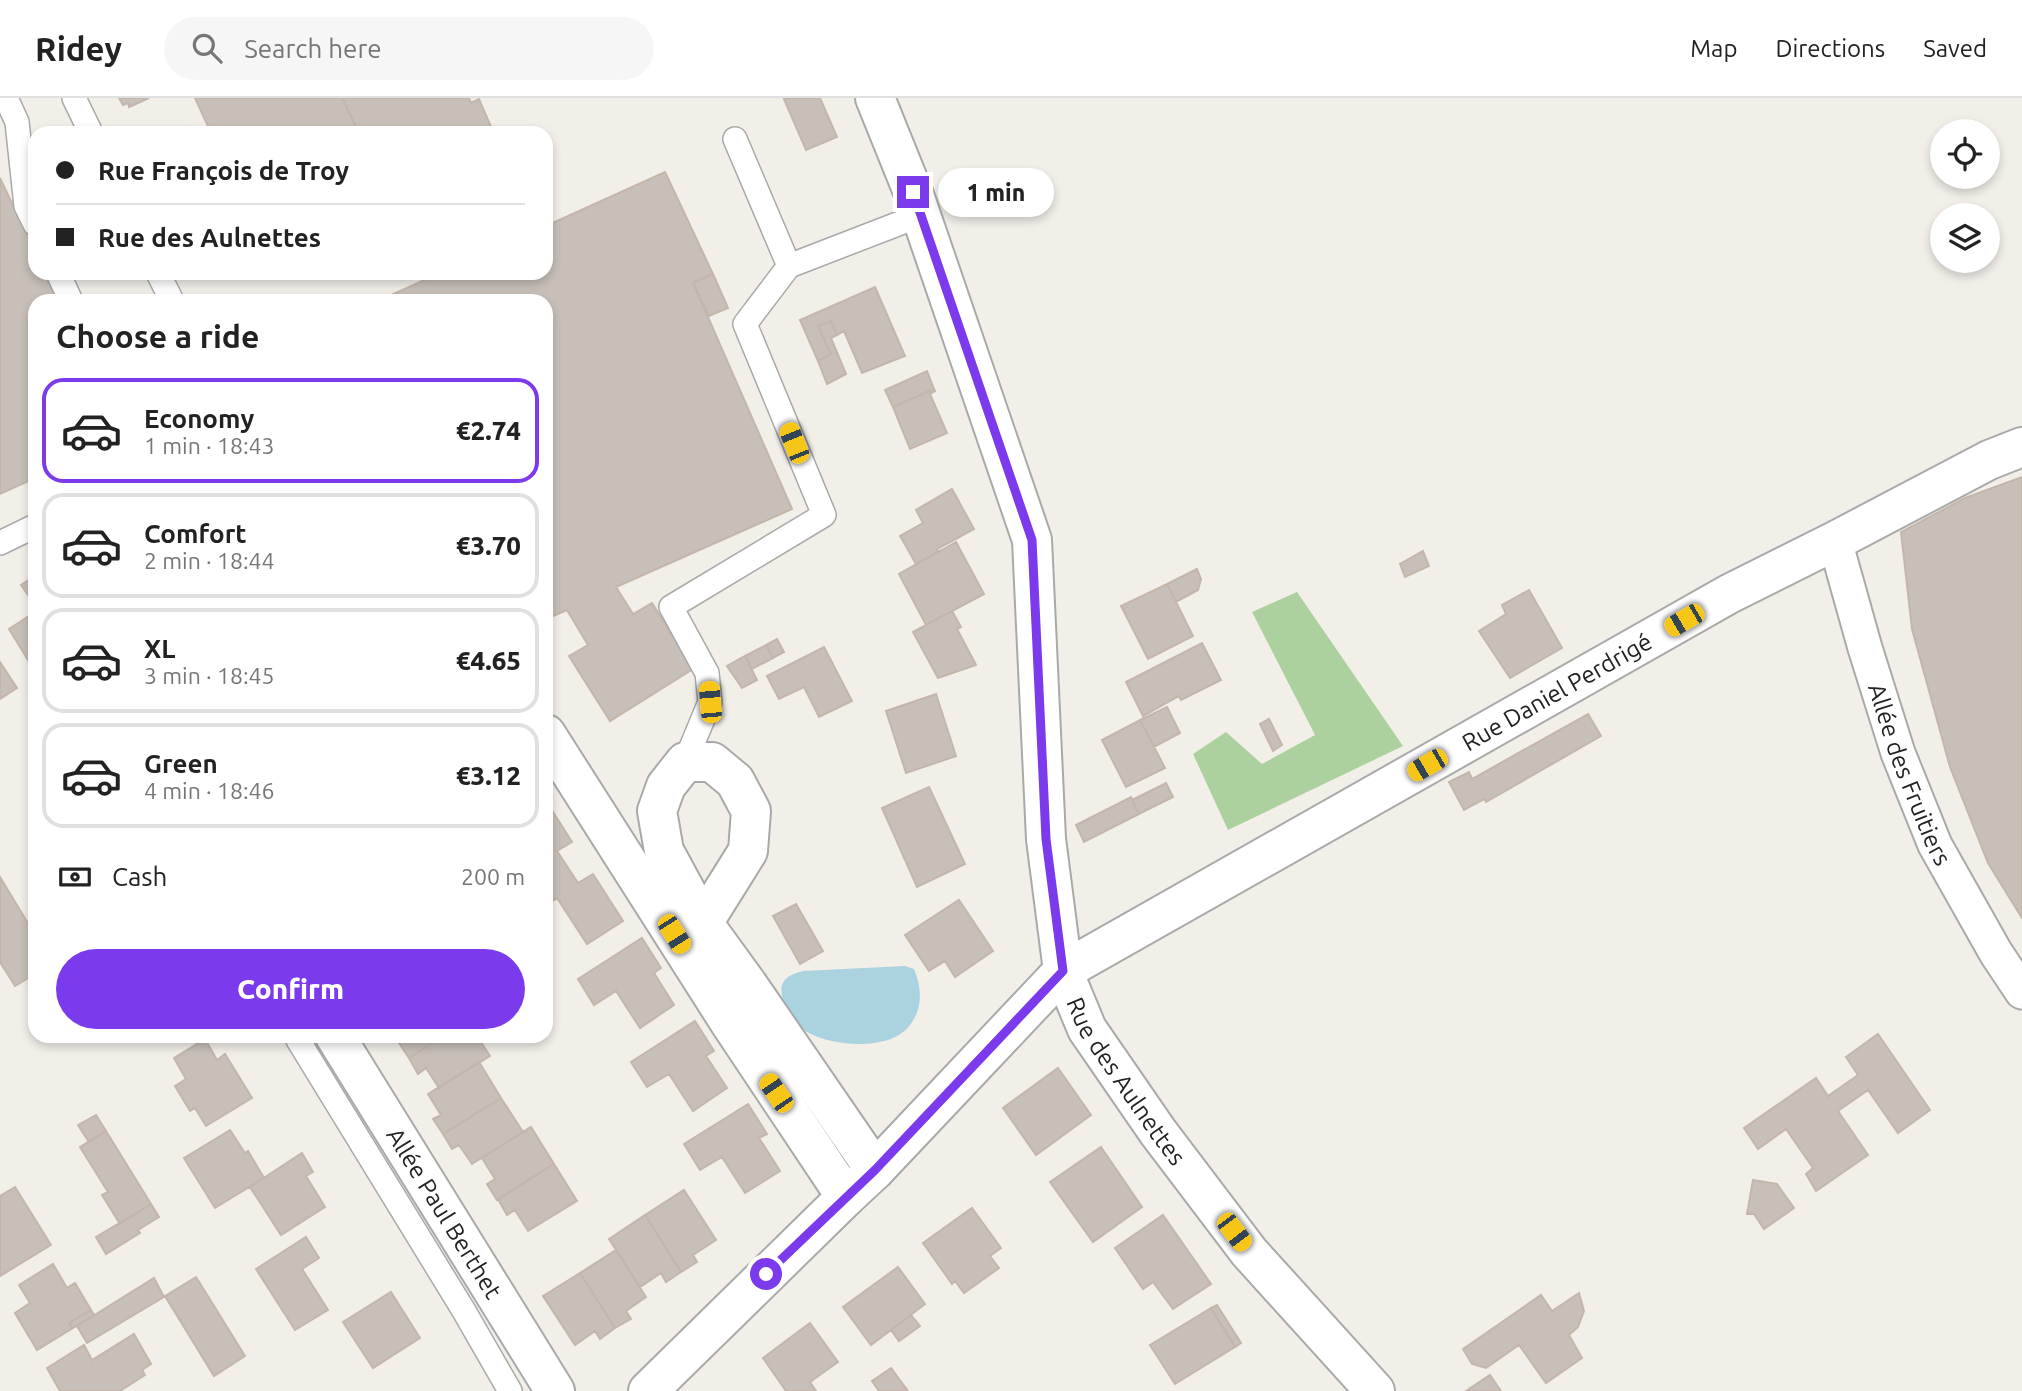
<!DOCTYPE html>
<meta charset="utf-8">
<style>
body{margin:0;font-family:Ubuntu,sans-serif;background:#f6f6f6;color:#222;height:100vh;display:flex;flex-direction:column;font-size:26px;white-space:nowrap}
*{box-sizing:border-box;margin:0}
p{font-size:23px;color:#767676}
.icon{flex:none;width:38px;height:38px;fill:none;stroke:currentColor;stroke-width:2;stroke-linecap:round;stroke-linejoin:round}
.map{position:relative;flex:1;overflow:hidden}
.drawer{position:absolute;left:28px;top:196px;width:525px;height:749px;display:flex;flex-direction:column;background:#fff;border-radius:21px;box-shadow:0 4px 10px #0003}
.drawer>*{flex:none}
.guide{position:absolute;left:28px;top:28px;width:525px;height:154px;border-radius:21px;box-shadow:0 4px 10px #0003;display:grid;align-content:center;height:154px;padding:0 28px;background:#fff}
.controls{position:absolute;left:1930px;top:21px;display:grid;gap:14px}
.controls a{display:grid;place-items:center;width:70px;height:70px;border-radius:50%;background:#fff;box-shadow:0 4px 10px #0003;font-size:35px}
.end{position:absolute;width:32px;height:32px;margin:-16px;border:9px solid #7c3aed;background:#fff;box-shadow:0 0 0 4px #fff}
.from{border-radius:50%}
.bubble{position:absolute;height:49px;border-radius:24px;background:#fff;box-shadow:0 4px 10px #0003;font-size:23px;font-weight:800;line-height:49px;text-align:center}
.car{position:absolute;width:21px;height:42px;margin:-21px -10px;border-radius:9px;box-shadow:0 0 5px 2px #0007;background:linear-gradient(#f5c518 24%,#345 0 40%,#f5c518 0 76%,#345 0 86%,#f5c518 0)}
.guide b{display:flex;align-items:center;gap:24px;height:66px;font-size:26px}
.guide b+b{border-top:2px solid #e0e0e0}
.guide i{width:18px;height:18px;background:#222}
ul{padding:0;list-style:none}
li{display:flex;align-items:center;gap:21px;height:105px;margin:0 14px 10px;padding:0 14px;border:4px solid #e0e0e0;border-radius:21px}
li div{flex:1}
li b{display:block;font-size:26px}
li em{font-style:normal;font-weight:800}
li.active{border-color:#7c3aed}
li>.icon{width:63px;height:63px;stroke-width:1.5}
h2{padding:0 28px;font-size:32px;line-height:84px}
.pay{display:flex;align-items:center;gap:18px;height:77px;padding:0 28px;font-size:26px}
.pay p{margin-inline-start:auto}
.primary-button{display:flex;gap:14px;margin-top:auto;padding:14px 28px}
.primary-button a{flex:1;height:80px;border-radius:42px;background:#7c3aed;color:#fff;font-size:28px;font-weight:800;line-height:80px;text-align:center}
header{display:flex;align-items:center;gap:42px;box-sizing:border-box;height:98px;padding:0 35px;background:#fff;border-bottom:2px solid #e0e0e0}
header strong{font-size:33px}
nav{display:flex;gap:38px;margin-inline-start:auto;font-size:24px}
.search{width:490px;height:63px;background:#f6f6f6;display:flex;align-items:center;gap:18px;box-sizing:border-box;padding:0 24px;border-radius:38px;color:#767676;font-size:26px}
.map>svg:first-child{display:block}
</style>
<header>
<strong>Ridey</strong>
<div class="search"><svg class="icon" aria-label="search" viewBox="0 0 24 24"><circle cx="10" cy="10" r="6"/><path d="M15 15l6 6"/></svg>Search here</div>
<nav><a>Map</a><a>Directions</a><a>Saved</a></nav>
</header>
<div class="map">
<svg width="2022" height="1293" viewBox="0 0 2022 1293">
<rect width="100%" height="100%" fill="#f2efe9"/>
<path fill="#add19e" d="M 1297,494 L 1403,648 L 1228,732 L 1193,656 L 1226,634 L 1262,666 L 1315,637 L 1252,514 Z"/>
<path fill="#aad3df" d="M 905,868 L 914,871 C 922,890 923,910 910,927 C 891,953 835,949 809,935 C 794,928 785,914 782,898 C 779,881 789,877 803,873 Z"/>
<path fill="#c7bfb8" stroke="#c4b6ab" stroke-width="2" d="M 149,0 L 129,9 L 128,5 L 123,7 L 119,0 Z
M 195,0 L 342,0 L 359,35 L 211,35 Z
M 342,0 L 469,0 L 471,5 L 479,1 L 492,31 L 484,35 L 359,35 Z
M 787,0 L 820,0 L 837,39 L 806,52 L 784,1 Z
M 665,74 L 713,176 L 693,185 L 792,411 L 616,489 L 633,516 L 652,505 L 693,571 L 610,623 L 569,558 L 588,547 L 567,512 L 546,521 L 546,203 L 378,203 L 440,175 L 546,175 L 546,128 Z
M 0,80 L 35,154 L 35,175 L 45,175 L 58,203 L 35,203 L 35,380 L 0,396 Z
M 713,176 L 728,210 L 709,218 L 693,185 Z
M 875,189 L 905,258 L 862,275 L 844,233 L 837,237 L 831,223 L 818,228 L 831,256 L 818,263 L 800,222 Z
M 831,223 L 837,237 L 831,240 L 846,276 L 827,286 L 818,263 L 831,256 L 818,228 Z
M 927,273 L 934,291 L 893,309 L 885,292 Z
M 934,291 L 935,293 L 930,296 L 947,335 L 910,351 L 893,309 Z
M 2022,379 L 2022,820 L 1988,765 L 1950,669 L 1912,531 L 1901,434 L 1965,400 Z
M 952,391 L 974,431 L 937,451 L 939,453 L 916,466 L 900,438 L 923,425 L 916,412 Z
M 956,444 L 984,496 L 926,527 L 899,476 Z
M 1423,453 L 1429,468 L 1405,479 L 1400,466 Z
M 1197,471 L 1201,481 L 1198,492 L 1176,504 L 1167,486 Z
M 32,480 L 35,485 L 35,493 L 28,497 L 21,487 Z
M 1167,486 L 1193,538 L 1148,561 L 1121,508 Z
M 1529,492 L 1562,550 L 1510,580 L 1479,533 L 1506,516 L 1502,507 Z
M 952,513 L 961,529 L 957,531 L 976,567 L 938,580 L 913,534 Z
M 35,514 L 35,571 L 34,572 L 9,531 Z
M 777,541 L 784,554 L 773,560 L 766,547 Z
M 1202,545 L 1221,582 L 1181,602 L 1179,598 L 1143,618 L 1126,584 Z
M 766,547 L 773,560 L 752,571 L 745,558 Z
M 824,549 L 852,603 L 819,619 L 804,589 L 779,601 L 767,578 Z
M 745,558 L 757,582 L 742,590 L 727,568 Z
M 0,564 L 17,590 L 0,601 Z
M 936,596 L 956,658 L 906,675 L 886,613 Z
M 1167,609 L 1180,635 L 1154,649 L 1140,622 Z
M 1588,616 L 1601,638 L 1486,704 L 1484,701 L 1464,712 L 1449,684 L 1469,674 L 1472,681 Z
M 1269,621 L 1282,647 L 1273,653 L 1260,626 Z
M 1140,622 L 1165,670 L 1126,689 L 1102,642 Z
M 1166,685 L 1173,699 L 1139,716 L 1132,702 Z
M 929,689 L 965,766 L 917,789 L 882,710 Z
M 1131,699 L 1139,716 L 1084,744 L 1076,727 Z
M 546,703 L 572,744 L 557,753 L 578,785 L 593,776 L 623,823 L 587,846 L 557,800 L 548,806 L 546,803 Z
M 0,779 L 35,837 L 35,876 L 15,888 L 0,864 Z
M 959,802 L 993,853 L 955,879 L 945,863 L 929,873 L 905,837 Z
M 796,806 L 823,853 L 800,866 L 773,818 Z
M 642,840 L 661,870 L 654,875 L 674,907 L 640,930 L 616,893 L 594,907 L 578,881 Z
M 695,923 L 714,953 L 706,958 L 727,990 L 693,1013 L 669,976 L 647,989 L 631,964 Z
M 1878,936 L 1930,1012 L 1898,1035 L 1868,992 L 1838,1013 L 1868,1057 L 1816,1093 L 1806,1076 L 1813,1070 L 1786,1031 L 1758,1051 L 1744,1030 L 1816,980 L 1828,998 L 1858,977 L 1846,959 Z
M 406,938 L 443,938 L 409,960 L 399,945 L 407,940 Z
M 443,938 L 477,938 L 490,958 L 439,990 L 426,970 L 418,976 L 409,960 Z
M 205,941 L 217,962 L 225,956 L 252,1000 L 206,1028 L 195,1010 L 190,1013 L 175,988 L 186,981 L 174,960 Z
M 479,964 L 501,1000 L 443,1036 L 433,1021 L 441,1017 L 428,996 Z
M 1058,970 L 1091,1017 L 1036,1057 L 1003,1010 Z
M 501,1000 L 523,1034 L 472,1066 L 459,1047 L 452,1051 L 443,1036 Z
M 748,1006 L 767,1036 L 759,1040 L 780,1073 L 745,1095 L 722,1059 L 700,1072 L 684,1046 Z
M 96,1017 L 106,1033 L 89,1044 L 78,1027 Z
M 531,1029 L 554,1066 L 497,1102 L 487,1086 L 495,1081 L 482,1060 Z
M 230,1032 L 245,1055 L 248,1053 L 264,1080 L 215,1110 L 184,1060 Z
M 106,1033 L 151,1106 L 120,1126 L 102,1097 L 108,1094 L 80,1049 Z
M 1101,1049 L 1142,1109 L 1093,1144 L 1050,1084 Z
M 302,1055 L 313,1074 L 306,1078 L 325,1109 L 281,1137 L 250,1089 Z
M 554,1066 L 577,1103 L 528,1133 L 515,1112 L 507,1117 L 498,1101 Z
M 1753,1082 L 1777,1086 L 1794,1110 L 1764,1131 L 1754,1116 L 1747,1116 Z
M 15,1089 L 51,1147 L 0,1178 L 0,1098 Z
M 684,1092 L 716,1142 L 693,1157 L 697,1164 L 681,1174 L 645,1117 Z
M 151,1106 L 159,1119 L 138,1132 L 140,1135 L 106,1156 L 96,1139 Z
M 972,1110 L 1001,1150 L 990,1158 L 999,1170 L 964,1195 L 955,1183 L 952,1186 L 923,1145 Z
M 645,1117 L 681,1174 L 666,1184 L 661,1175 L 640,1189 L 609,1141 Z
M 1163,1117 L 1211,1186 L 1173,1211 L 1153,1184 L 1143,1191 L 1115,1150 Z
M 306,1139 L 319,1160 L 302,1171 L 328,1212 L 295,1232 L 256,1171 Z
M 616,1152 L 646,1199 L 626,1213 L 631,1221 L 615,1230 L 580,1175 Z
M 53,1166 L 67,1190 L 75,1185 L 91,1212 L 69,1225 L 73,1230 L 37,1252 L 15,1215 L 30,1205 L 19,1187 Z
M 898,1169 L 925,1206 L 871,1247 L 843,1209 Z
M 580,1175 L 615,1230 L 600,1241 L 595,1233 L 575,1247 L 543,1198 Z
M 196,1179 L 245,1258 L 214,1278 L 165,1198 Z
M 154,1180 L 164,1199 L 87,1245 L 77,1228 Z
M 391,1194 L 420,1240 L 373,1270 L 343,1224 Z
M 1579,1195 L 1584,1213 L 1578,1229 L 1569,1237 L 1582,1260 L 1546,1285 L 1519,1247 L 1486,1270 L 1472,1266 L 1463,1251 L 1541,1197 L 1552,1213 Z
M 1217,1207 L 1241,1245 L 1235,1249 L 1211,1210 Z
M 1211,1210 L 1235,1249 L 1175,1286 L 1150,1247 Z
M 91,1212 L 94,1217 L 73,1230 L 69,1225 Z
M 911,1217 L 920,1228 L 899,1243 L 891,1232 Z
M 810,1225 L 838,1264 L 810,1284 L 816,1293 L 786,1293 L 763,1260 Z
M 134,1236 L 151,1266 L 142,1272 L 145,1277 L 120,1293 L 60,1293 L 47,1270 L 84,1247 L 92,1262 Z
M 891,1270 L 908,1293 L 879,1293 L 872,1283 Z
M 1490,1277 L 1501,1293 L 1466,1293 Z"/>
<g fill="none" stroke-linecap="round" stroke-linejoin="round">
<defs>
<path id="service" d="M 6,0 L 17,24 L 26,108 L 35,126
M 74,0 L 91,35
M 735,41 L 789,168
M 58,175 L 71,203
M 158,175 L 172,203
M 0,445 L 35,428
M 685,664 L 710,604 L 707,575 L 671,509 L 824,417 L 745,226 L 789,168 L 921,117
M 298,942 L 464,1213 L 510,1293"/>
<g id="pedestrian">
<path id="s1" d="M 1835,443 L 1865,550 L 1898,655 L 1935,747 L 1996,855 L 2022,894"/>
</g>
<g id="minor">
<path id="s2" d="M 875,0 L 913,94 L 1032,442 L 1046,741 L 1063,873 L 1087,931 L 1158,1034 L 1249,1154 L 1375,1293"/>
<path d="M 546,636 L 730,925 L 846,1099"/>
<path d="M 703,825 L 748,753 L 751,713 L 735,683 L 712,664 L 685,664 L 666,688 L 657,713 L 664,753 L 703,825 L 748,887 L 875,1072"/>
<path id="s3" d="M 335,938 L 555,1293"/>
<path id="s4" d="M 648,1293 L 846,1099 L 875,1072 L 1063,873 L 1729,496 L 1835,443 L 1989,362 L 2022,349"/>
</g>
</defs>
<use href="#service" stroke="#a9a9a9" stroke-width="26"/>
<use href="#pedestrian" stroke="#a9a9a9" stroke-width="37"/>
<use href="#minor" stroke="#a9a9a9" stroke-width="42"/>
<use href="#service" stroke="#fff" stroke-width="23"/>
<use href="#pedestrian" stroke="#fff" stroke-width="33"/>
<use href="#minor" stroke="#fff" stroke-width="38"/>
</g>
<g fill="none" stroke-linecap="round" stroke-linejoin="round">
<path stroke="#7c3aed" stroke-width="9" d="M 766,1176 L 875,1072 L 1063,873 L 1046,741 L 1032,442 L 913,94"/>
</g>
<g text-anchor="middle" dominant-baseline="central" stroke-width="6" stroke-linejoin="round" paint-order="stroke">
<g font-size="24" fill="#222" stroke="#fff">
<text stroke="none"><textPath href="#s4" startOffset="1158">Rue Daniel Perdrigé</textPath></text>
<text stroke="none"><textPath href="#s1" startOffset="245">Allée des Fruitiers</textPath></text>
<text stroke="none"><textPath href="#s2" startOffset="1029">Rue des Aulnettes</textPath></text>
<text stroke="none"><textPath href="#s3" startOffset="208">Allée Paul Berthet</textPath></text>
</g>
</g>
</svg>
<div class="controls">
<a><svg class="icon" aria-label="locate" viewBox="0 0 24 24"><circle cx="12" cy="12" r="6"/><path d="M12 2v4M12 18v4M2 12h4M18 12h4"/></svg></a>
<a><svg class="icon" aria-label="layers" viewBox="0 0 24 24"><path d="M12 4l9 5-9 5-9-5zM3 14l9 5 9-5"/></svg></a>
</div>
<i class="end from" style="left:766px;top:1176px"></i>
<i class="end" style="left:913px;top:94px"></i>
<div class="bubble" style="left:938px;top:70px;width:116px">1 min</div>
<i class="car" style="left:794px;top:345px;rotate:338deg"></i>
<i class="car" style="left:1684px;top:522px;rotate:240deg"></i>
<i class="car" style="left:710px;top:604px;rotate:355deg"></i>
<i class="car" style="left:1427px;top:667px;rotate:240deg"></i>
<i class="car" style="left:674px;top:836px;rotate:148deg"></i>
<i class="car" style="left:776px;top:995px;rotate:326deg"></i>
<i class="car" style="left:1234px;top:1134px;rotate:143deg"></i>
<div class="guide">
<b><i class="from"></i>Rue François de Troy</b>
<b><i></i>Rue des Aulnettes</b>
</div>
<section class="drawer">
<h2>Choose a ride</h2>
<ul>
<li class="active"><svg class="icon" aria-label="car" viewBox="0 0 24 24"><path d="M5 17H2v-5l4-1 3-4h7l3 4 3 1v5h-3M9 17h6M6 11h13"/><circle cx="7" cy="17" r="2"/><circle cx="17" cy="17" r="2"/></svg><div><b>Economy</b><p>1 min · 18:43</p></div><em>€2.74</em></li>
<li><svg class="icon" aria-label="car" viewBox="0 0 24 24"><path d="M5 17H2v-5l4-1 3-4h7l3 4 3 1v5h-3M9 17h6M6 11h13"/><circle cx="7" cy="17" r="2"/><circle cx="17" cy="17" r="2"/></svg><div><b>Comfort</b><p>2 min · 18:44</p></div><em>€3.70</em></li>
<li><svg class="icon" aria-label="car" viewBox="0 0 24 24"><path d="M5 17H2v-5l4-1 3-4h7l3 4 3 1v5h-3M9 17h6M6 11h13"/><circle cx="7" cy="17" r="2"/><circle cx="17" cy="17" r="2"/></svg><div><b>XL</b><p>3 min · 18:45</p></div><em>€4.65</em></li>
<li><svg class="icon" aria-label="car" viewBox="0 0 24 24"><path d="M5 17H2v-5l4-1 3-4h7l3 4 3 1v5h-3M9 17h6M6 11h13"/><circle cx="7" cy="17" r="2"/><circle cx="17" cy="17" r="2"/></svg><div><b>Green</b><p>4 min · 18:46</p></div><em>€3.12</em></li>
</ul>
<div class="pay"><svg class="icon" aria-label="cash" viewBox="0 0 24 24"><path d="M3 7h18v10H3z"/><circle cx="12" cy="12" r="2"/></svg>Cash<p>200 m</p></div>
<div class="primary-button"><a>Confirm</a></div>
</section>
</div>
